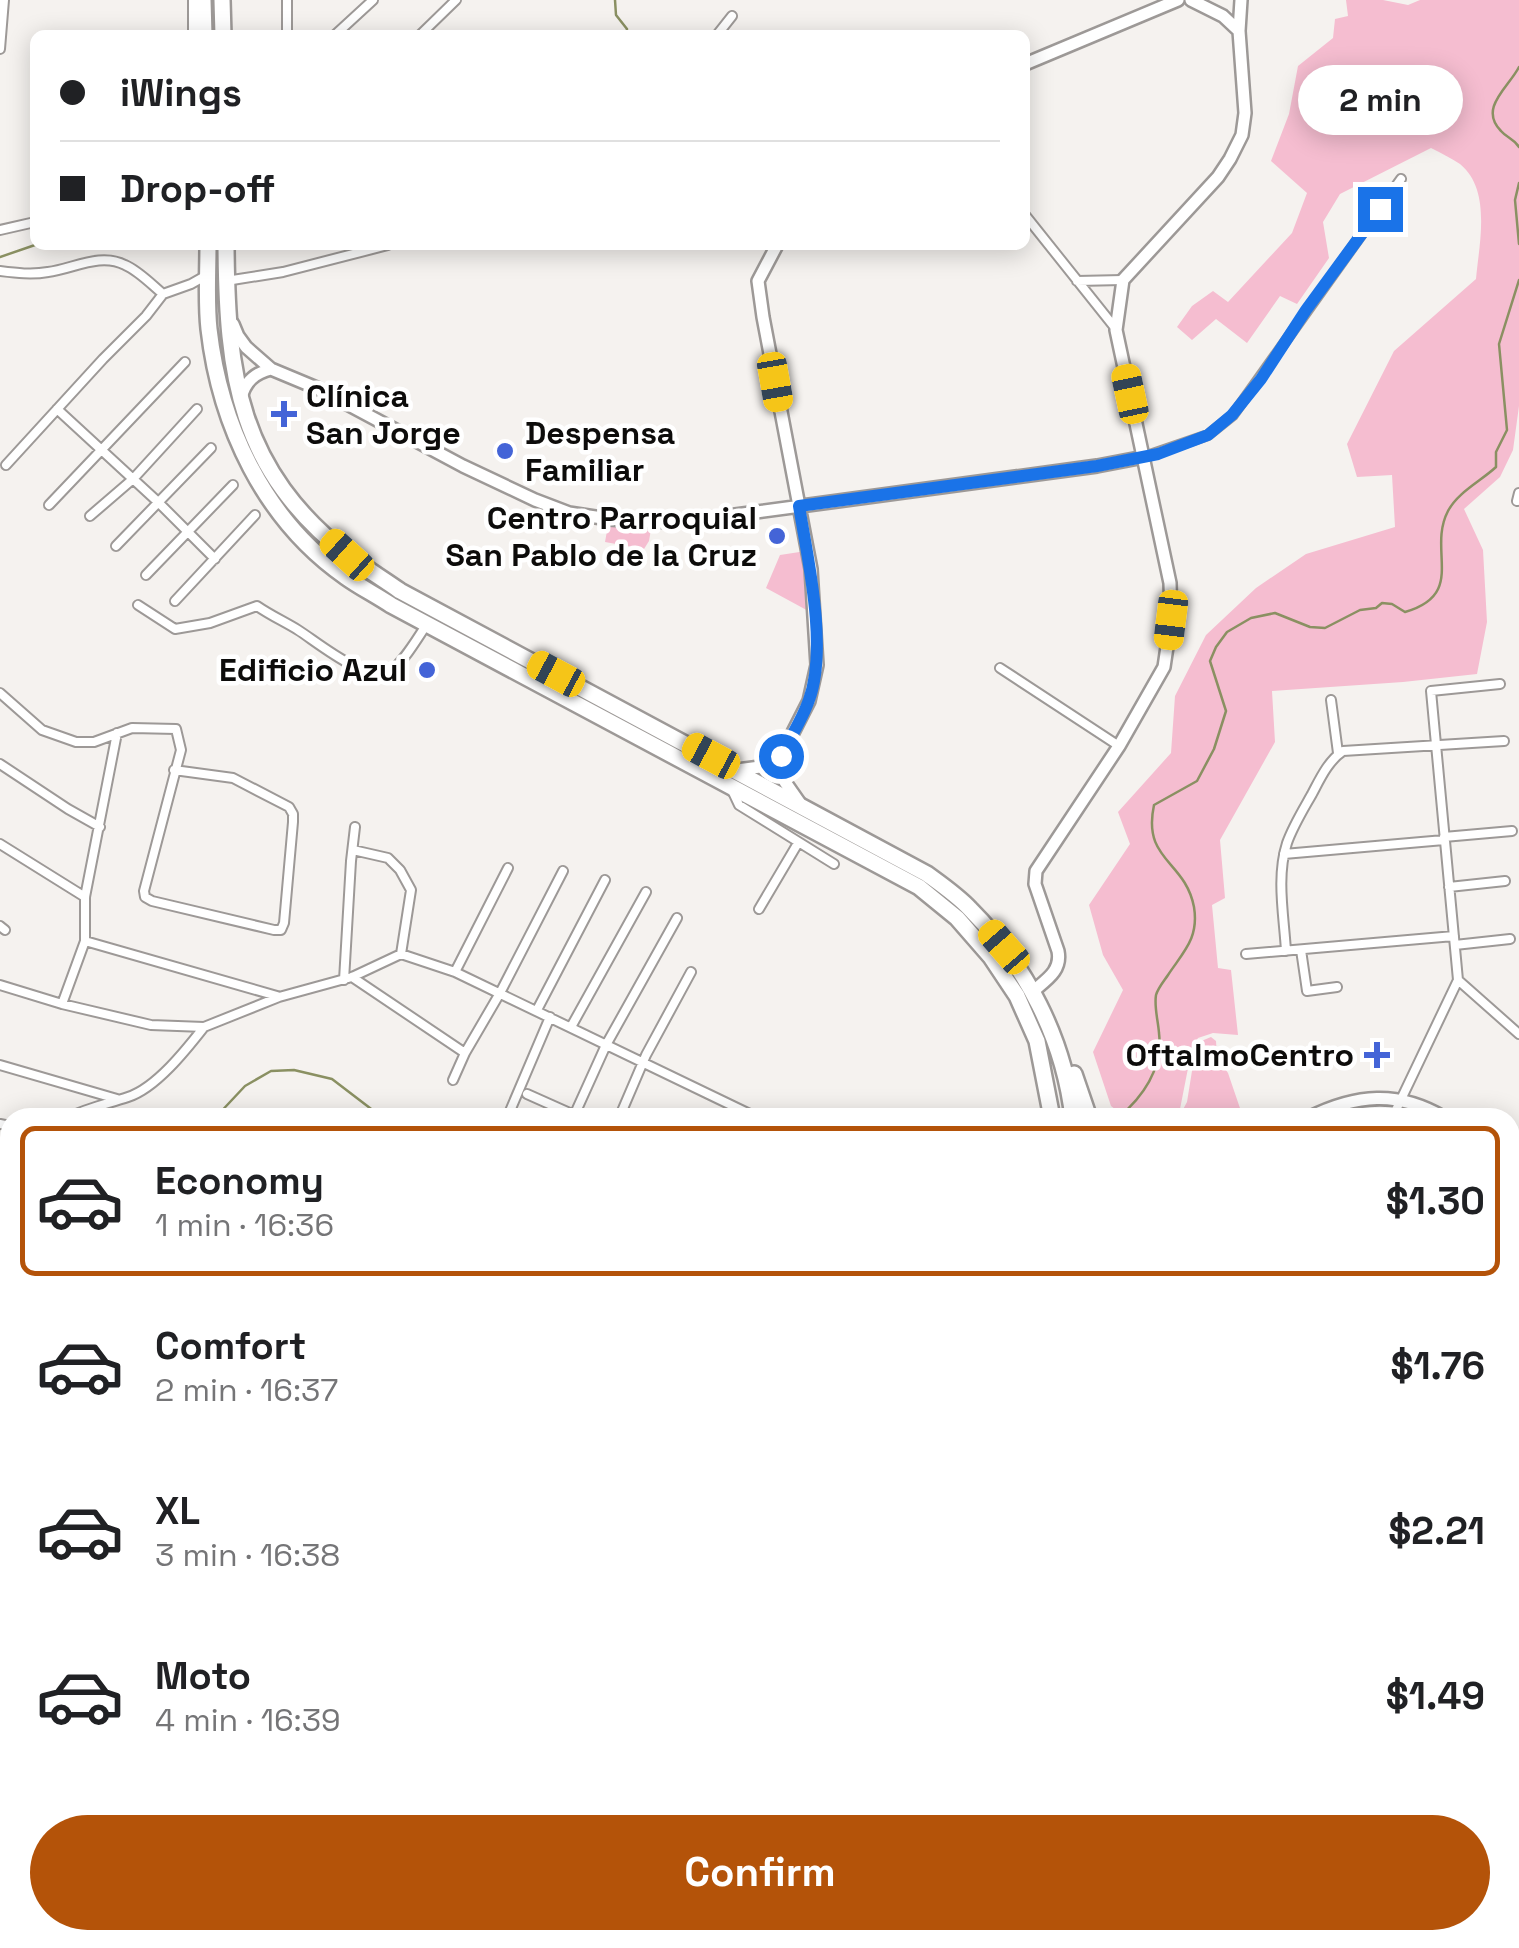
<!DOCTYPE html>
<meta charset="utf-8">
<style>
body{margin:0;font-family:"Space Grotesk",sans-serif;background:#f2f2f2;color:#202124;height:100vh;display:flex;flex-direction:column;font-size:38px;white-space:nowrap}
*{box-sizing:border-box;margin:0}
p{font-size:32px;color:#757577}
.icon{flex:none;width:55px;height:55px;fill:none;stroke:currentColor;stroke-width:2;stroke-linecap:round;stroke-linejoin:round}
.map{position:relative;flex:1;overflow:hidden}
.panel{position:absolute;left:0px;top:1108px;width:1520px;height:842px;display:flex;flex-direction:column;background:#fff;border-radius:30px 30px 0 0;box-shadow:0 5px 25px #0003}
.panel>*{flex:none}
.banner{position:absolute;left:30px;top:30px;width:1000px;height:220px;border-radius:15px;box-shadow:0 5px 25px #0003;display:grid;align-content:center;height:220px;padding:0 30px;background:#fff}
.end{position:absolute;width:45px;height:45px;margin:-22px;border:12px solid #1a73e8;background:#fff;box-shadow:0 0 0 5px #fff}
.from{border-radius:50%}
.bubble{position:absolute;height:70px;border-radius:35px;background:#fff;box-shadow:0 5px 25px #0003;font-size:32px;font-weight:700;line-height:70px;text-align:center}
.car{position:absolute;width:30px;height:60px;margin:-30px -15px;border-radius:12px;box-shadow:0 0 8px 2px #0007;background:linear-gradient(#f5c518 24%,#345 0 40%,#f5c518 0 76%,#345 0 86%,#f5c518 0)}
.banner b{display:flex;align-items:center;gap:35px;height:95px;font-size:38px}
.banner b+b{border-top:2px solid #e0e0e0}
.banner i{width:25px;height:25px;background:#202124}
ul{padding:18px 0 0;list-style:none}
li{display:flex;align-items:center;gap:30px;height:150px;margin:0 20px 15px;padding:0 10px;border:5px solid transparent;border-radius:15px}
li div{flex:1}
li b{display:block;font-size:38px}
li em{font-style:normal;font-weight:700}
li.active{border-color:#b45309}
li>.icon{width:90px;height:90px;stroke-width:1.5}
.button{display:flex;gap:20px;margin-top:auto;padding:20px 30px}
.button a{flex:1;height:115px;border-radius:60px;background:#b45309;color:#fff;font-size:40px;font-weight:700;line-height:115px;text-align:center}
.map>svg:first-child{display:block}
</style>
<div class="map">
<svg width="1519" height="1948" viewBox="0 0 1519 1948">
<rect width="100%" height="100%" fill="#f5f2ef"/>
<path fill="#f5bdd0" d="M 1346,0 L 1383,0 L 1408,5 L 1420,0 L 1519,0 L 1519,406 L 1513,450 L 1500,477 L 1464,509 L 1483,550 L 1487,622 L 1477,674 L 1403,682 L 1272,691 L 1275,742 L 1220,840 L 1225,898 L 1212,905 L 1218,968 L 1231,970 L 1238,1035 L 1213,1033 L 1198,1038 L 1192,1048 L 1180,1109 L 1174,1117 L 1125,1117 L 1111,1106 L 1093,1052 L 1123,990 L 1103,955 L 1089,905 L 1130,844 L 1118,812 L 1171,753 L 1175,696 L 1206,635 L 1256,588 L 1306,554 L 1395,527 L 1392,475 L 1357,477 L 1347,444 L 1394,351 L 1476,279 C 1479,244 1492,190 1460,164 C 1451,158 1441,153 1431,148 L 1340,194 L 1323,222 L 1329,258 L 1297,304 L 1280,296 L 1247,343 L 1216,319 L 1192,340 L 1177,327 L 1192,306 L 1213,291 L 1228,302 L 1292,233 L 1307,193 L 1271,161 L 1289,114 L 1298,66 L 1333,38 L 1335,19 L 1348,16 Z
M 609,520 L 652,523 L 649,541 L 644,549 L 605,542 Z
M 806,551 L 812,613 L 766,588 L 780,555 Z
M 1211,1037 L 1216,1041 L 1217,1057 L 1228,1073 L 1243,1117 L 1179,1117 L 1187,1102 L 1196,1046 L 1199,1042 Z
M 1519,1717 L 1519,1889 L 1517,1890 L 1519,1948 L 1456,1948 L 1452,1940 L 1510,1940 L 1510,1725 Z
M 505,1940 C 534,1940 561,1945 590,1940 L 869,1940 L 867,1948 L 495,1948 Z
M 1273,1940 L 1425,1940 L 1429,1948 L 1262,1948 Z"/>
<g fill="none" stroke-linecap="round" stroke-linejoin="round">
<path stroke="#8a9062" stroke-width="2.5" d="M 615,0 L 616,15 L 627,29 L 626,35
M 1519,67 C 1509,87 1478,108 1501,131 C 1507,138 1513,138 1519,147
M 1519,183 L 1515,200 L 1519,244
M 66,245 L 86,248 L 90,245
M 0,257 L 35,245
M 215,1118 L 245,1086 L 271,1071 L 294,1070 L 332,1079 L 383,1118
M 1118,1118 C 1144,1096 1163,1068 1159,1033 C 1158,1020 1154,1007 1156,995 C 1158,988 1164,981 1168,975 C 1184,951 1199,938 1194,907 C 1185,860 1142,861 1154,805 L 1197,781 L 1214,749 L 1226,711 L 1210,661 L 1216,647 L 1227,632 L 1251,618 L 1275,613 L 1310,627 L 1325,628 L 1360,610 L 1376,608 L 1382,603 L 1392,604 L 1405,612 C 1467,594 1427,551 1448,511 C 1458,492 1481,481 1496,467 L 1496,452 L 1507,430 L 1499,344 L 1519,280
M 0,1221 L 10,1223
M 490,1948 L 498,1940"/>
<defs>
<path id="street" d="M 193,35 L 193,0
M 287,35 L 287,0
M 335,35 L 373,0
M 420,35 L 456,0
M 717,35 L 732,16
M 0,49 L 4,0
M 1025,215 L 1116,329
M 0,230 L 35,222
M 0,271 C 16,273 32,275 48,272 C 73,269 100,252 125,265 C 139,271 152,285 163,294
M 226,281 L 283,272 L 388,245
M 1077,281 L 1123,280
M 57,409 L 158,502 L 215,559
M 1144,457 L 1208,435 L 1233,415 L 1401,179
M 6,465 L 103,359 L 146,316 L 163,294 L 191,284 L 207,275
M 1517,501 L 1519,493
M 49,505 L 185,362
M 90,516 L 133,479 L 197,409
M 116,546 L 211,448
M 146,575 L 233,485
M 175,601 L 255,515
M 138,605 L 175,629 L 210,623 L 257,606 C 270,615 285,622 298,630 C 317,642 365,682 388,672 C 401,667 418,637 427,624
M 1000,668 L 1119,746
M 0,693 L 42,730 L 76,742 L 94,742 L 132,728 L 176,729 L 181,750 L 144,891 L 145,897 L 152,901 L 274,930 L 281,930 L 284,923 L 293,822 L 293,814 L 289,807 L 233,778 L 174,770
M 1331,700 L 1338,753
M 0,764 L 68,809 L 100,827
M 731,788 L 739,805 L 834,864
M 1444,837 L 1512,831
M 0,844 L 85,897
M 353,850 L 388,858 L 400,870 L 411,890 L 401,954
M 1284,854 L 1444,840
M 1449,887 L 1505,881
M 759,909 L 798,843
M 0,926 L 5,930
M 85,941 L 277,996
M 1455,945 L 1510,939
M 1301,950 L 1307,991 L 1337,987
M 1286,951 C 1284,916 1276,877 1287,843 C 1293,826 1303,810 1312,794 C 1320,779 1328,761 1343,751 L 1504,741
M 1246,954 L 1454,936
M 455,972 L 508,868
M 352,977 L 465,1053
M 344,980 L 351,861 L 355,827
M 1458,980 L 1519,1034
M 0,985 L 62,1004 L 151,1025 L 204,1027 L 279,997 L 352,977 L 401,954 L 455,972 L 758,1118
M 62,1004 L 85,941 L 85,897 L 117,733
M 537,1010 L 605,880
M 571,1027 L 646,892
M 0,1065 L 117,1099
M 453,1080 L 465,1053 L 500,993 L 563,871
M 527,1094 L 574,1115
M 1395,1112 L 1458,980 L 1431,691 L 1500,684
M 67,1118 C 87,1108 107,1104 128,1097 C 156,1088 186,1050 204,1027
M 507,1118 L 550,1017
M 573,1118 L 606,1045 L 677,918
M 619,1118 L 646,1055 L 691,972
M 0,1124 L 10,1126
M 0,1149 L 10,1147
M 1510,1303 L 1519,1288
M 1510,1511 L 1519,1522
M 0,1734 L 10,1798
M 0,1890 L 10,1888
M 36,1940 L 38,1948
M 109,1940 L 111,1948
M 166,1940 L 167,1948
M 233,1940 L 235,1948
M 300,1940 L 304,1948
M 1439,1940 L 1444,1948
M 241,1948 L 281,1940
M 398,1948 L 407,1940"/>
<path id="secondary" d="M 1191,0 L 1223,16 L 1239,31
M 1025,64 L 1178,0
M 233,324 L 238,336 L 246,347 L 271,369 L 319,389 L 463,466 L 535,500 L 569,513 L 609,519 L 653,522 L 705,519 L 1097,466 L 1144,457
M 241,398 C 245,381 255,373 271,369
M 781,756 L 785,782 L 799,802
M 737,770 L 760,767 L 781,756 L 809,701 L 817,665 L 811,569 L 763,317 L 758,281 L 777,245
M 1032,992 C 1046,980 1062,971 1058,951 L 1035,884 L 1036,871 L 1119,746 L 1164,667 L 1171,620 L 1170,583 L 1116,330 L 1123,280 L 1218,177 L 1230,159 L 1242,135 L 1245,113 L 1239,31 L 1241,0
M 1308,1118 C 1356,1094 1398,1090 1445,1118
M 1342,1118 C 1368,1110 1392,1110 1418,1118
M 1510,1168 L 1519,1175
M 1510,1186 L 1519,1193
M 0,1644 L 10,1649
M 882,1948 L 883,1940"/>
<path id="primary" d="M 1510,1653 L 1519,1646
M 1510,1681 L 1519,1675
M 1132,1948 L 1144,1940
M 1170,1948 L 1179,1940
M 1191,1948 L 1201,1940"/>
<path id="highway" d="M 203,0 L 204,35
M 222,0 L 223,35
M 208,245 C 208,273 206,302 209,329 C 220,425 264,520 346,577 C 360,587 376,595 391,605 L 919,887 L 957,918 L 991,957 L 1017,996 L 1037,1041 L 1052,1118
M 226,245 C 227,375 238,470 349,556 C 365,568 383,579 400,591 L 927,874 C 942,885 958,896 970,909 C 1026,965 1064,1039 1073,1118
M 1074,1074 L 1089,1118
M 957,1948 L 961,1940
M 977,1948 L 980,1940
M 1088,1948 L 1088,1940"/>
</defs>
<use href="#street" stroke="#9d9997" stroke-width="12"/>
<use href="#secondary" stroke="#9d9997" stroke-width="16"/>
<use href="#primary" stroke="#9d9997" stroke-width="18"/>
<use href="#highway" stroke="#9d9997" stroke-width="20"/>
<use href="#street" stroke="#fff" stroke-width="8"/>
<use href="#secondary" stroke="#fff" stroke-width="11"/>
<use href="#primary" stroke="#fff" stroke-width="12"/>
<use href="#highway" stroke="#fff" stroke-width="15"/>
</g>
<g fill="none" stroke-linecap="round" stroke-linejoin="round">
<path stroke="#1a73e8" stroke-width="12" d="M 781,756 C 790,738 802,720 809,700 C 828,648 808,560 799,506 L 1097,466 L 1158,454 L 1208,435 L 1232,415 L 1261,379 L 1306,310 L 1380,209"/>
</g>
<g fill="#4464d7" stroke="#fff" stroke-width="4">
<path d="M279 399h10v10h10v10h-10v10h-10v-10h-10v-10h10z"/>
<circle cx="505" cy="451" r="10"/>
<circle cx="777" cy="536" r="10"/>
<circle cx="427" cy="670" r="10"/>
<path d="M1372 1040h10v10h10v10h-10v10h-10v-10h-10v-10h10z"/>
</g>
<g text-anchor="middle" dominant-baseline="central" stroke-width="9" stroke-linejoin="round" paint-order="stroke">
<g font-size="32" font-weight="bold" fill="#0d0c0b" stroke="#fff" text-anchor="end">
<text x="306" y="396" text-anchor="start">Clínica<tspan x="306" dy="37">San Jorge</tspan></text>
<text x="525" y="433" text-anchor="start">Despensa<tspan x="525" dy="37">Familiar</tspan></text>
<text x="757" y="518">Centro Parroquial<tspan x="757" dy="37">San Pablo de la Cruz</tspan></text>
<text x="407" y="670">Edificio Azul</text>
<text x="1354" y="1055">OftalmoCentro</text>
</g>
</g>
</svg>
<i class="end from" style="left:781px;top:756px"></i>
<i class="end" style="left:1380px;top:209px"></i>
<div class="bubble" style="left:1298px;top:65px;width:165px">2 min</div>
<i class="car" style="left:775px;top:382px;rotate:170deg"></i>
<i class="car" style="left:1130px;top:394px;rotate:348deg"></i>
<i class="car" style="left:347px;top:555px;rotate:312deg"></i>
<i class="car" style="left:1171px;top:620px;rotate:187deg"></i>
<i class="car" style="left:556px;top:674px;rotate:298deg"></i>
<i class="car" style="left:711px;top:756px;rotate:298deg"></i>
<i class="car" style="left:1004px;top:947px;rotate:319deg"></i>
<div class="banner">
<b><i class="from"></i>iWings</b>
<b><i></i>Drop-off</b>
</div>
<section class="panel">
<ul>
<li class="active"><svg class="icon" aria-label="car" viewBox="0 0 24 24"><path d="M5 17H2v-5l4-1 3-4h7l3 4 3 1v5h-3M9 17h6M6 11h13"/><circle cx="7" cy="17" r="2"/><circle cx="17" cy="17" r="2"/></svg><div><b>Economy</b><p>1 min · 16:36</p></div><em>$1.30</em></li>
<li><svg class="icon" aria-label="car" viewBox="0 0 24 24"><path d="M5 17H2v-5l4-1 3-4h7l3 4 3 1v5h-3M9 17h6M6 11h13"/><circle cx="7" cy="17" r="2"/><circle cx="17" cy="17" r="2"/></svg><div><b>Comfort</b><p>2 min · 16:37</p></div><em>$1.76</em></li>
<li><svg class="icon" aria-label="car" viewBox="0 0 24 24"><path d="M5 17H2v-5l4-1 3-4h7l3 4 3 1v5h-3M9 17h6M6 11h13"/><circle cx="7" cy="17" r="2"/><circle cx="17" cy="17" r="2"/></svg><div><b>XL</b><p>3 min · 16:38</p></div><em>$2.21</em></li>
<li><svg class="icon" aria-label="car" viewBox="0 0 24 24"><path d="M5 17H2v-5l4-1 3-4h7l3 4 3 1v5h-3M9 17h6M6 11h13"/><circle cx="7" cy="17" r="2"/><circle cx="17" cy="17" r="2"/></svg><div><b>Moto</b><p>4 min · 16:39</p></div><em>$1.49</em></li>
</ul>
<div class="button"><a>Confirm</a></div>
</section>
</div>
